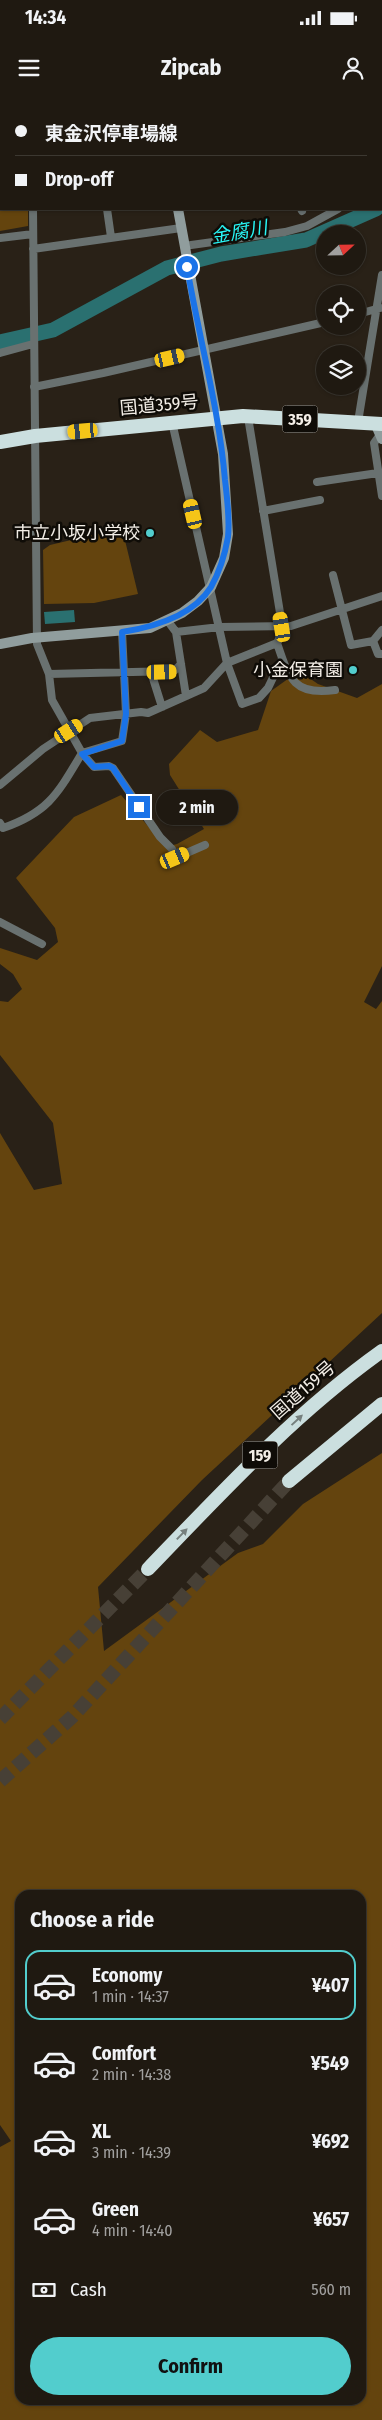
<!DOCTYPE html>
<meta charset="utf-8">
<style>
body{margin:0;font-family:"Fira Sans Condensed","Noto Sans JP",sans-serif;background:#2c261f;color:#f1f3f6;height:100vh;display:flex;flex-direction:column;font-size:19px;white-space:nowrap}
*{box-sizing:border-box;margin:0}
p{font-size:16px;color:#a1a09f}
.icon{flex:none;width:28px;height:28px;fill:none;stroke:currentColor;stroke-width:2;stroke-linecap:round;stroke-linejoin:round}
.map{position:relative;flex:1;overflow:hidden}
.sheet{position:absolute;left:15px;top:1790px;width:351px;height:515px;display:flex;flex-direction:column;background:#1f1911;border-radius:15px;box-shadow:0 1px 4px #0004,0 0 0 1px #3c3831}
.sheet>*{flex:none}
.banner{position:absolute;left:0px;top:0px;width:382px;height:110px;box-shadow:0 1px 4px #0004,0 0 0 1px #3c3831;display:grid;align-content:center;height:110px;padding:0 15px;background:#1f1911}
.needle{width:32px;rotate:68deg}
.fabs{position:absolute;left:316px;top:125px;display:grid;gap:10px}
.fabs a{display:grid;place-items:center;width:50px;height:50px;border-radius:50%;background:#1f1911;box-shadow:0 1px 4px #0004,0 0 0 1px #3c3831;font-size:25px}
.end{position:absolute;width:22px;height:22px;margin:-11px;border:6px solid #1a73e8;background:#fff;box-shadow:0 0 0 2px #fff}
.from{border-radius:50%}
.bubble{position:absolute;height:35px;border-radius:18px;background:#1f1911;box-shadow:0 1px 4px #0004,0 0 0 1px #3c3831;font-size:16px;font-weight:700;line-height:35px;text-align:center}
.car{position:absolute;width:15px;height:30px;margin:-15px -8px;border-radius:6px;box-shadow:0 0 4px 1px #0007;background:linear-gradient(#f5c518 24%,#345 0 40%,#f5c518 0 76%,#345 0 86%,#f5c518 0)}
.banner b{display:flex;align-items:center;gap:18px;height:48px;font-size:19px}
.banner b+b{border-top:1px solid #3c3831}
.banner i{width:12px;height:12px;background:#f1f3f6}
ul{padding:0;list-style:none}
li{display:flex;align-items:center;gap:15px;height:70px;margin:0 10px 8px;padding:0 5px;border:2px solid transparent;border-radius:15px}
li div{flex:1}
li b{display:block;font-size:19px}
li em{font-style:normal;font-weight:700}
li.current{border-color:#52cdcd}
li>.icon{width:45px;height:45px;stroke-width:1.5}
h2{padding:0 15px;font-size:22px;line-height:60px}
.pay{display:flex;align-items:center;gap:12px;height:55px;padding:0 15px;font-size:19px}
.pay p{margin-inline-start:auto}
.primary-button{display:flex;gap:10px;margin-top:auto;padding:10px 15px}
.primary-button a{flex:1;height:58px;border-radius:30px;background:#52cdcd;color:#111;font-size:20px;font-weight:700;line-height:58px;text-align:center}
.status{display:flex;justify-content:space-between;align-items:center;height:35px;padding:0 25px;background:#1f1911;direction:ltr}
.status svg{height:14px;fill:currentColor}
header{display:flex;justify-content:space-between;align-items:center;height:65px;padding:0 15px;background:#1f1911;font-size:22px;font-weight:700}
.map>svg:first-child{display:block}
</style>
<div class="status"><b>14:34</b><svg viewBox="0 0 49 12"><path d="M0 12V9h3v3zM5 12V6h3v6zM10 12V3h3v9zM15 12V0h3v12zM26 1h20v11H26zM47 4h2v5h-2z"/></svg></div>
<header><svg class="icon" aria-label="menu" viewBox="0 0 24 24"><path d="M4 6h16M4 12h16M4 18h16"/></svg>Zipcab<svg class="icon" aria-label="person" viewBox="0 0 24 24"><circle cx="12" cy="8" r="4"/><path d="M4 21q1-7 8-7t8 7"/></svg></header>
<div class="map">
<svg width="382" height="2320" viewBox="0 0 382 2320">
<rect width="100%" height="100%" fill="#292117"/>
<path fill="#64440e" fill-rule="evenodd" d="M 0,0 L 13,1 L 1,1 L 1,109 L 28,109 L 28,126 L 0,131 Z
M 122,428 L 138,494 L 94,503 L 44,504 L 43,450 L 50,445 Z
M 299,571 L 318,584 L 357,598 L 382,584 L 382,866 L 364,902 L 376,909 L 382,901 L 382,1213 L 202,1380 L 98,1487 L 104,1551 L 238,1453 L 263,1444 L 303,1404 L 382,1353 L 382,2320 L 0,2320 L 0,2047 L 11,2041 L 0,2025 L 0,1033 L 34,1090 L 62,1084 L 53,1023 L 0,955 L 0,901 L 8,902 L 22,889 L 13,874 L 0,864 L 0,848 L 37,860 L 58,842 L 55,828 L 16,778 L 74,717 L 121,695 L 166,747 L 177,744 L 204,729 L 170,675 L 169,664 L 200,630 L 217,642 L 258,630 L 271,591 ZM 20,1795 L 361,1795 L 361,2300 L 20,2300 Z"/>
<path fill="#2a7070" d="M 74,510 L 75,522 L 45,524 L 44,512 Z"/>
<g fill="none" stroke-linecap="round" stroke-linejoin="round">
<path stroke="#2a7070" stroke-width="15" d="M 0,242 L 53,230 L 167,168 L 221,154 L 306,140 L 376,109"/>
<path stroke="#474036" stroke-width="14" stroke-dasharray="14 7" stroke-linecap="butt" d="M 0,1619 L 148,1469
M 0,1681 L 72,1617 L 289,1381"/>
<path stroke="#697170" stroke-width="8" d="M 19,0 L 20,1
M 89,0 L 89,1
M 256,0 L 256,1
M 321,0 L 321,1
M 381,59 L 382,59
M 381,84 L 382,83
M 107,109 L 111,137
M 301,109 L 302,111
M 0,138 L 33,134
M 184,146 L 285,132 L 307,126 L 338,109
M 33,149 L 181,128
M 358,214 L 380,208
M 0,253 L 33,244
M 34,287 L 103,273 L 325,222
M 248,317 L 283,531 L 277,543 C 289,579 294,596 335,590
M 358,322 L 382,175
M 379,336 L 374,343 L 382,396
M 317,382 L 378,373
M 263,411 L 320,400
M 333,475 L 351,545 L 373,541 L 382,530
M 167,520 L 176,532 L 220,527 L 291,526 L 382,496
M 122,531 L 126,614 L 122,641 L 82,653 L 94,667 L 109,666 L 113,668 L 160,737 L 172,749 L 175,758 L 205,745
M 176,532 L 186,596
M 373,541 L 378,554 L 382,554
M 277,543 L 227,563 L 242,604 L 259,598 L 268,588 L 282,559
M 151,572 L 162,607
M 49,574 L 174,571 L 181,564
M 0,685 L 43,649 L 90,618 L 141,612 L 148,613 L 204,588 L 227,563 L 172,322
M 0,723 L 3,728 C 49,712 58,693 82,653 L 52,600 L 49,574 L 37,544 L 33,109
M 0,822 L 42,844"/>
<path stroke="#909d9d" stroke-width="10" d="M 160,0 L 160,1
M 375,323 L 382,339
M 0,544 L 32,538 L 150,528 L 182,513 L 198,501 L 211,487 L 224,458 L 228,434 L 223,354 L 178,109"/>
<path stroke="#cbdfdf" stroke-width="14" d="M 0,342 L 35,336 L 243,316 L 382,324
M 289,1381 L 382,1304
M 148,1469 C 222,1392 295,1313 382,1251"/>
</g>
<defs><path id="oneway-solid" d="M-6-.8H1V-3.2L6.5 0L1 3.2V.8H-6Z" transform="scale(1.25)"/></defs>
<g fill="#76807e">
<use href="#oneway-solid" transform="translate(297 1320) rotate(-43)"/>
<use href="#oneway-solid" transform="translate(182 1434) rotate(-46)"/>
</g>
<g fill="none" stroke-linecap="round" stroke-linejoin="round">
<path stroke="#1a73e8" stroke-width="6" d="M 139,707 L 113,668 L 109,666 L 94,667 L 82,654 L 122,641 L 126,614 L 122,532 C 154,527 193,516 211,487 C 220,471 225,454 228,437 C 230,418 227,398 225,380 C 219,308 199,238 187,167"/>
</g>
<g fill="#52cdcd" stroke="#0f0c07" stroke-width="2">
<circle cx="150" cy="433" r="5"/>
<circle cx="353" cy="570" r="5"/>
</g>
<g text-anchor="middle" dominant-baseline="central" stroke-width="5" stroke-linejoin="round" paint-order="stroke">
<g fill="#0f0c07" stroke="#afaaa4" stroke-width="1">
<rect x="282.5" y="305.5" width="35" height="27" rx="4"/>
<rect x="242.5" y="1341.5" width="35" height="27" rx="4"/>
</g>
<g font-size="16" font-weight="bold" fill="#f3eee7">
<text x="300" y="319">359</text>
<text x="260" y="1355">159</text>
</g>
<g font-size="18" fill="#f3eee7" stroke="#0f0c07">
<text transform="translate(159 305) rotate(-5)">国道359号</text>
<text transform="translate(303 1290) rotate(-41)">国道159号</text>
</g>
<g font-size="18" fill="#f3eee7" stroke="#0f0c07" text-anchor="end">
<text x="140" y="433">市立小坂小学校</text>
<text x="343" y="570">小金保育園</text>
</g>
<g font-size="19" font-style="italic" fill="#28f5f5" stroke="#0f0c07">
<text transform="translate(239 132) rotate(-10)">金腐川</text>
</g>
</g>
</svg>
<div class="fabs">
<a><svg class="needle" viewBox="-14 -14 28 28"><path d="M0-13l5 13h-10z" fill="#e53935"/><path d="M0 13l5-13h-10z" fill="#a1a09f"/></svg></a>
<a><svg class="icon" aria-label="locate" viewBox="0 0 24 24"><circle cx="12" cy="12" r="6"/><path d="M12 2v4M12 18v4M2 12h4M18 12h4"/></svg></a>
<a><svg class="icon" aria-label="layers" viewBox="0 0 24 24"><path d="M12 4l9 5-9 5-9-5zM3 14l9 5 9-5"/></svg></a>
</div>
<i class="end from" style="left:187px;top:167px"></i>
<i class="end" style="left:139px;top:707px"></i>
<div class="bubble" style="left:156px;top:690px;width:82px">2 min</div>
<i class="car" style="left:170px;top:258px;rotate:77deg"></i>
<i class="car" style="left:83px;top:331px;rotate:265deg"></i>
<i class="car" style="left:193px;top:414px;rotate:347deg"></i>
<i class="car" style="left:282px;top:527px;rotate:351deg"></i>
<i class="car" style="left:162px;top:572px;rotate:89deg"></i>
<i class="car" style="left:69px;top:631px;rotate:58deg"></i>
<i class="car" style="left:175px;top:758px;rotate:67deg"></i>
<div class="banner">
<b><i class="from"></i>東金沢停車場線</b>
<b><i></i>Drop-off</b>
</div>
<section class="sheet">
<h2>Choose a ride</h2>
<ul>
<li class="current"><svg class="icon" aria-label="car" viewBox="0 0 24 24"><path d="M5 17H2v-5l4-1 3-4h7l3 4 3 1v5h-3M9 17h6M6 11h13"/><circle cx="7" cy="17" r="2"/><circle cx="17" cy="17" r="2"/></svg><div><b>Economy</b><p>1 min · 14:37</p></div><em>¥407</em></li>
<li><svg class="icon" aria-label="car" viewBox="0 0 24 24"><path d="M5 17H2v-5l4-1 3-4h7l3 4 3 1v5h-3M9 17h6M6 11h13"/><circle cx="7" cy="17" r="2"/><circle cx="17" cy="17" r="2"/></svg><div><b>Comfort</b><p>2 min · 14:38</p></div><em>¥549</em></li>
<li><svg class="icon" aria-label="car" viewBox="0 0 24 24"><path d="M5 17H2v-5l4-1 3-4h7l3 4 3 1v5h-3M9 17h6M6 11h13"/><circle cx="7" cy="17" r="2"/><circle cx="17" cy="17" r="2"/></svg><div><b>XL</b><p>3 min · 14:39</p></div><em>¥692</em></li>
<li><svg class="icon" aria-label="car" viewBox="0 0 24 24"><path d="M5 17H2v-5l4-1 3-4h7l3 4 3 1v5h-3M9 17h6M6 11h13"/><circle cx="7" cy="17" r="2"/><circle cx="17" cy="17" r="2"/></svg><div><b>Green</b><p>4 min · 14:40</p></div><em>¥657</em></li>
</ul>
<div class="pay"><svg class="icon" aria-label="cash" viewBox="0 0 24 24"><path d="M3 7h18v10H3z"/><circle cx="12" cy="12" r="2"/></svg>Cash<p>560 m</p></div>
<div class="primary-button"><a>Confirm</a></div>
</section>
</div>
